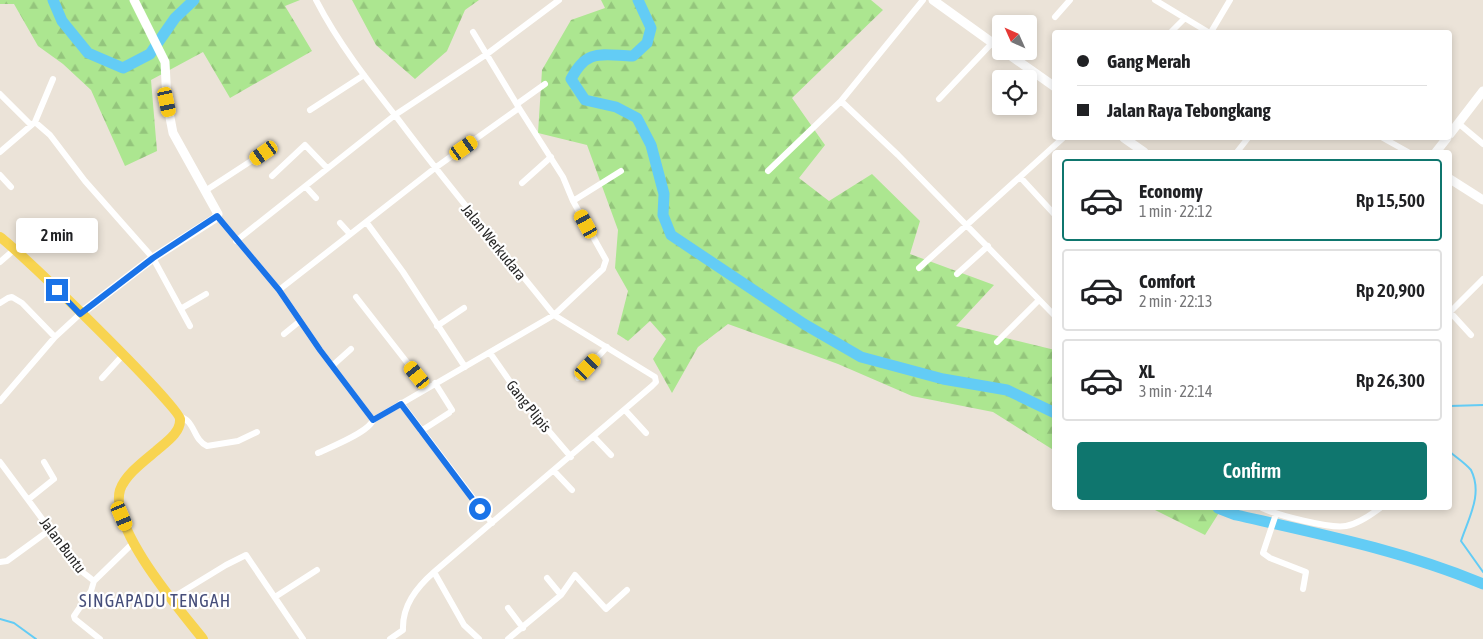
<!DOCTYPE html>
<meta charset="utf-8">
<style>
body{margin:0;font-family:"Asap Condensed",sans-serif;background:#f6f6f6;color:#202124;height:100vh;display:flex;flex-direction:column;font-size:19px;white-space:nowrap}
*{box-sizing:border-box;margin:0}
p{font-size:16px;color:#757577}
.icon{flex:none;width:28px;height:28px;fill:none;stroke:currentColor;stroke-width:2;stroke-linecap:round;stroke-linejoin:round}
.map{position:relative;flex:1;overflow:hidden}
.drawer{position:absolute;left:1052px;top:150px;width:400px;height:360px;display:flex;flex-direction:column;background:#fff;border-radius:5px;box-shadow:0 2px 8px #0003}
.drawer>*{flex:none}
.top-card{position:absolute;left:1052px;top:30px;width:400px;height:110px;border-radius:5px;box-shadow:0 2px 8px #0003;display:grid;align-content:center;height:110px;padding:0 25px;background:#fff}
.needle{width:32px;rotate:315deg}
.fabs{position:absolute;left:992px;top:15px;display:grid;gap:10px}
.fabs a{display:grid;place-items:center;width:45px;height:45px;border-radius:5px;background:#fff;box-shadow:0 2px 8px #0003;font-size:25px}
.end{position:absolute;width:22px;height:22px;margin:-11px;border:6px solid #1a73e8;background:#fff;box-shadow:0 0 0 2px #fff}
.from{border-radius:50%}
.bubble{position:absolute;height:35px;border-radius:5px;background:#fff;box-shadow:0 2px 8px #0003;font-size:16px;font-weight:600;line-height:35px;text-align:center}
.car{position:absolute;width:15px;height:30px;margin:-15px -8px;border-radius:6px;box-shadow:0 0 4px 1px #0007;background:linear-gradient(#f5c518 24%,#345 0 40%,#f5c518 0 76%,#345 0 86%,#f5c518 0)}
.top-card b{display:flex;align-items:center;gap:18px;height:48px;font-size:19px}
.top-card b+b{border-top:1px solid #e0e0e0}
.top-card i{width:12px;height:12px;background:#202124}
ul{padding:9px 0 0;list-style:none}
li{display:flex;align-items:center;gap:15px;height:82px;margin:0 10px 8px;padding:0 15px;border:2px solid #e0e0e0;border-radius:5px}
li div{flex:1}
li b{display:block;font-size:19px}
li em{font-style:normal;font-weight:600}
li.on{border-color:#0f766e}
li>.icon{width:45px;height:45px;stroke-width:1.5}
.button{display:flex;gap:10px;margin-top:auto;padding:10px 25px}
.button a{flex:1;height:58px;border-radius:5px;background:#0f766e;color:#fff;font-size:20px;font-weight:600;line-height:58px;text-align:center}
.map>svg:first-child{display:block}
</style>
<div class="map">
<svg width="1483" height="639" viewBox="0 0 1483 639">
<defs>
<pattern id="forest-firs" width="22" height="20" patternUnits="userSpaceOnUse" patternTransform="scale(1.25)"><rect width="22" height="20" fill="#ace690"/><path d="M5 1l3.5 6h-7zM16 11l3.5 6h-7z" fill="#94c57c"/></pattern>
</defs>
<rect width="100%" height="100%" fill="#ebe3d8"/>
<path fill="url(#forest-firs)" d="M 0,0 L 300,0 L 285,6 L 312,51 L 230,98 L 203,52 L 151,80 L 157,151 L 125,166 L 91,90 L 63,64 L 38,46 L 14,4 L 0,4 Z
M 352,0 L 479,0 L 465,10 L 447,51 L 415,79 L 376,45 Z
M 601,0 L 871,0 L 883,10 L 792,98 L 825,145 L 799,178 L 829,201 L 872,174 L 920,221 L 910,254 L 994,285 L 956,326 L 1055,350 L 1055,451 L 993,412 L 912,396 L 838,364 L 728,324 L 698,347 L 672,393 L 653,359 L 666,339 L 650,321 L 628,341 L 617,334 L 628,291 L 615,268 L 618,230 L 587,145 L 538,133 L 542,70 L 571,20 L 605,8 Z
M 1151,508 L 1222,508 L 1205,535 Z"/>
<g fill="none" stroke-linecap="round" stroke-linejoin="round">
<path stroke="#63ccf5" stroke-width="2" d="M 1450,406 L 1483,405
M 1450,452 C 1457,458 1465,463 1471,470 C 1483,494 1469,517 1461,541 L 1483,572
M 0,619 L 14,623 L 36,639"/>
<path stroke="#63ccf5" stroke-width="11" d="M 53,0 L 62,21 L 88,53 L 123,68 L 150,54 L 175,18 L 194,0
M 638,0 L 651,28 L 647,43 L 633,56 C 601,55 587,48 571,79 L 585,100 L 616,107 L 637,118 L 651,145 L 664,194 L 663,215 L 671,235 L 804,324 L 861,357 L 943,379 L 1007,390 L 1055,413
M 1218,508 L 1236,515 C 1320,534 1404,551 1483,584"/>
<path stroke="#fff" stroke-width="6" d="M 316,0 C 338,43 368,81 398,119 C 448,186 502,250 554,315 L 603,269 L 606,260 L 573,201 L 563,177 L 519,108
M 1155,0 L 1208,32
M 1055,17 L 1070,0
M 1171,32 L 1185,18
M 1211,32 L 1230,0
M 0,94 L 30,124
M 939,99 L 993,42
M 841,101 L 898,155 L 1055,316
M 517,104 L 545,84
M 310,110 L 364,75
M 35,122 L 50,135 L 85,181 L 153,258 L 190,326
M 1458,123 L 1483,144
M 1383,138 L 1408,152
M 0,152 L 35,122 L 53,79
M 1237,152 L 1248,138
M 768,171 L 841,101 L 923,0
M 0,175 L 11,187
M 272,176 L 305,145 L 327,168
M 1021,178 L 1055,215
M 522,183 L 551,157
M 306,187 L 316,198
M 205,191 L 274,146
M 573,201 L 621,171
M 217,216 L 279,290 L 320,350 L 373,420
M 340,223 L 350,234
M 367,223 L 403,272 L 465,367
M 236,241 L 395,115 L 487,54 L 559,0
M 0,262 L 15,249
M 919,268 L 1063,138
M 957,274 L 988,246
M 279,290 L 435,168 L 519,108 L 473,32
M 356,297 L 427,388
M 0,303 L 8,298 L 12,297 L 22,303 L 55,337
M 182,308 L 206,294
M 1450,312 L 1483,279
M 1450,312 L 1471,335
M 437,326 L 464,308
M 284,334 L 300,321
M 997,342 L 1039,300
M 490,353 L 525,403 L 571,457
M 332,366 L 351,349
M 102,378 L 123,355
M 578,378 L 607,347
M 435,383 L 452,410
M 0,401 L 55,337 L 80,314
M 401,403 L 492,523
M 625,410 L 646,433
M 180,417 C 195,420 193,440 207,446 L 238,441 L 257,432
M 373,420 L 554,315 L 655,377 L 656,382 L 652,386 L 434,572 L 464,625 L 479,639
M 421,431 L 449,413
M 594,437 L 611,455
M 318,453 C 331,447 369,432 373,420
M 0,462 L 80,570 L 94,581
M 554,471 L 572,490
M 29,499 L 54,479 L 44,462
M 1262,508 C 1277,515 1330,529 1346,526 C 1357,524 1372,514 1380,508
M 1276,514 L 1263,553 L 1270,558 L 1306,572 L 1303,589
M 0,562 L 7,561 L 51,529
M 547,578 L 561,595
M 94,581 L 91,591 L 74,616 L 75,619 L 100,639
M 94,581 L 134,542
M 275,597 L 317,570
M 172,598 L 226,565 L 246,555 L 303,639
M 508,608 L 523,628
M 390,639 L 403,630 C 402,606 416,588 434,572
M 508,639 L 561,595 L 575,575 L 606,609 L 627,590"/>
<path stroke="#fff" stroke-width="9" d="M 933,0 L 1001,49
M 1004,51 L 1055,87
M 1450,134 L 1483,91
M 1124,138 L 1144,152
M 1436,152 L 1447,138
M 1450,179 L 1483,200
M 80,314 L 153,258 L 214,219 L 218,214 L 173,133 L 167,102 L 165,62 L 134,0"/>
<path stroke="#f8d450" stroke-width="10" d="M 0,237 C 21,252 179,406 180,419 C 181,433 165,443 156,451 C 144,461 125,475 120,490 C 109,528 180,610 203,639"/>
</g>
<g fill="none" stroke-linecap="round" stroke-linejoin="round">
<path stroke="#1a73e8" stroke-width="6" d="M 57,290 L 80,314 L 153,258 L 217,216 L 279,290 L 320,350 L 373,420 L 401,404 L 480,509"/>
</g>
<g text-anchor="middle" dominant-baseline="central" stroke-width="4.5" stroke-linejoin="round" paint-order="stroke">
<g font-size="15" fill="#282828" stroke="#fff">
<text transform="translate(494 242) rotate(51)">Jalan Werkudara</text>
<text transform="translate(529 406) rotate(51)">Gang Plipis</text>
<text transform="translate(63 545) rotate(53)">Jalan Buntu</text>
</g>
<g font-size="18" letter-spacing="1" fill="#464e7a" stroke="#fff">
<text x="155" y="600">SINGAPADU TENGAH</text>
</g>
</g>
</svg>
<div class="fabs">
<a><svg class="needle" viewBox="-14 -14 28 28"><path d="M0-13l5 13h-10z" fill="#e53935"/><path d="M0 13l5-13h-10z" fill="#757577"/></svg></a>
<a><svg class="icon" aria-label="locate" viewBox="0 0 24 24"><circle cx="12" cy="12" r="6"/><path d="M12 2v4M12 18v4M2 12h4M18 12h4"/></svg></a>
</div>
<i class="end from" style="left:480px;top:509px"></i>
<i class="end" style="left:57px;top:290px"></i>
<div class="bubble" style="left:16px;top:218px;width:82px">2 min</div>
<i class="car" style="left:167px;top:102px;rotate:168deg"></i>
<i class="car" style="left:464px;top:148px;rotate:55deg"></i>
<i class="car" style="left:264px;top:153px;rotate:235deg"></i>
<i class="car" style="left:586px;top:224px;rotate:331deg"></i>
<i class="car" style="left:588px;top:367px;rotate:43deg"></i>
<i class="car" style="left:417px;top:375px;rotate:321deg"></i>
<i class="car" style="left:122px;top:516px;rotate:157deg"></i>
<div class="top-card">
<b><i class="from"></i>Gang Merah</b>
<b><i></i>Jalan Raya Tebongkang</b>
</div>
<section class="drawer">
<ul>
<li class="on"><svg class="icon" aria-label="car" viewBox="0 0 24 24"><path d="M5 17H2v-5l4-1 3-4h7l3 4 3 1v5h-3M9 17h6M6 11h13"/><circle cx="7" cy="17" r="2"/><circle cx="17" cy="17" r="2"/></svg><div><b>Economy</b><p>1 min · 22:12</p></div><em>Rp 15,500</em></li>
<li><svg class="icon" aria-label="car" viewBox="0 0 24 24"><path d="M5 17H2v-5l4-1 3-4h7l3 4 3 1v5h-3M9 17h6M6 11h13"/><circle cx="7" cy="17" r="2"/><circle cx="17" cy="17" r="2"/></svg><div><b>Comfort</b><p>2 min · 22:13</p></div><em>Rp 20,900</em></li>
<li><svg class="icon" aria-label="car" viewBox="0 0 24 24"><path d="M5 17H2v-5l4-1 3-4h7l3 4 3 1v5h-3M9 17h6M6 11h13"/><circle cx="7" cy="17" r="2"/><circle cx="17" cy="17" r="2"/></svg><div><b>XL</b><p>3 min · 22:14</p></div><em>Rp 26,300</em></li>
</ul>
<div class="button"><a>Confirm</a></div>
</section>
</div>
